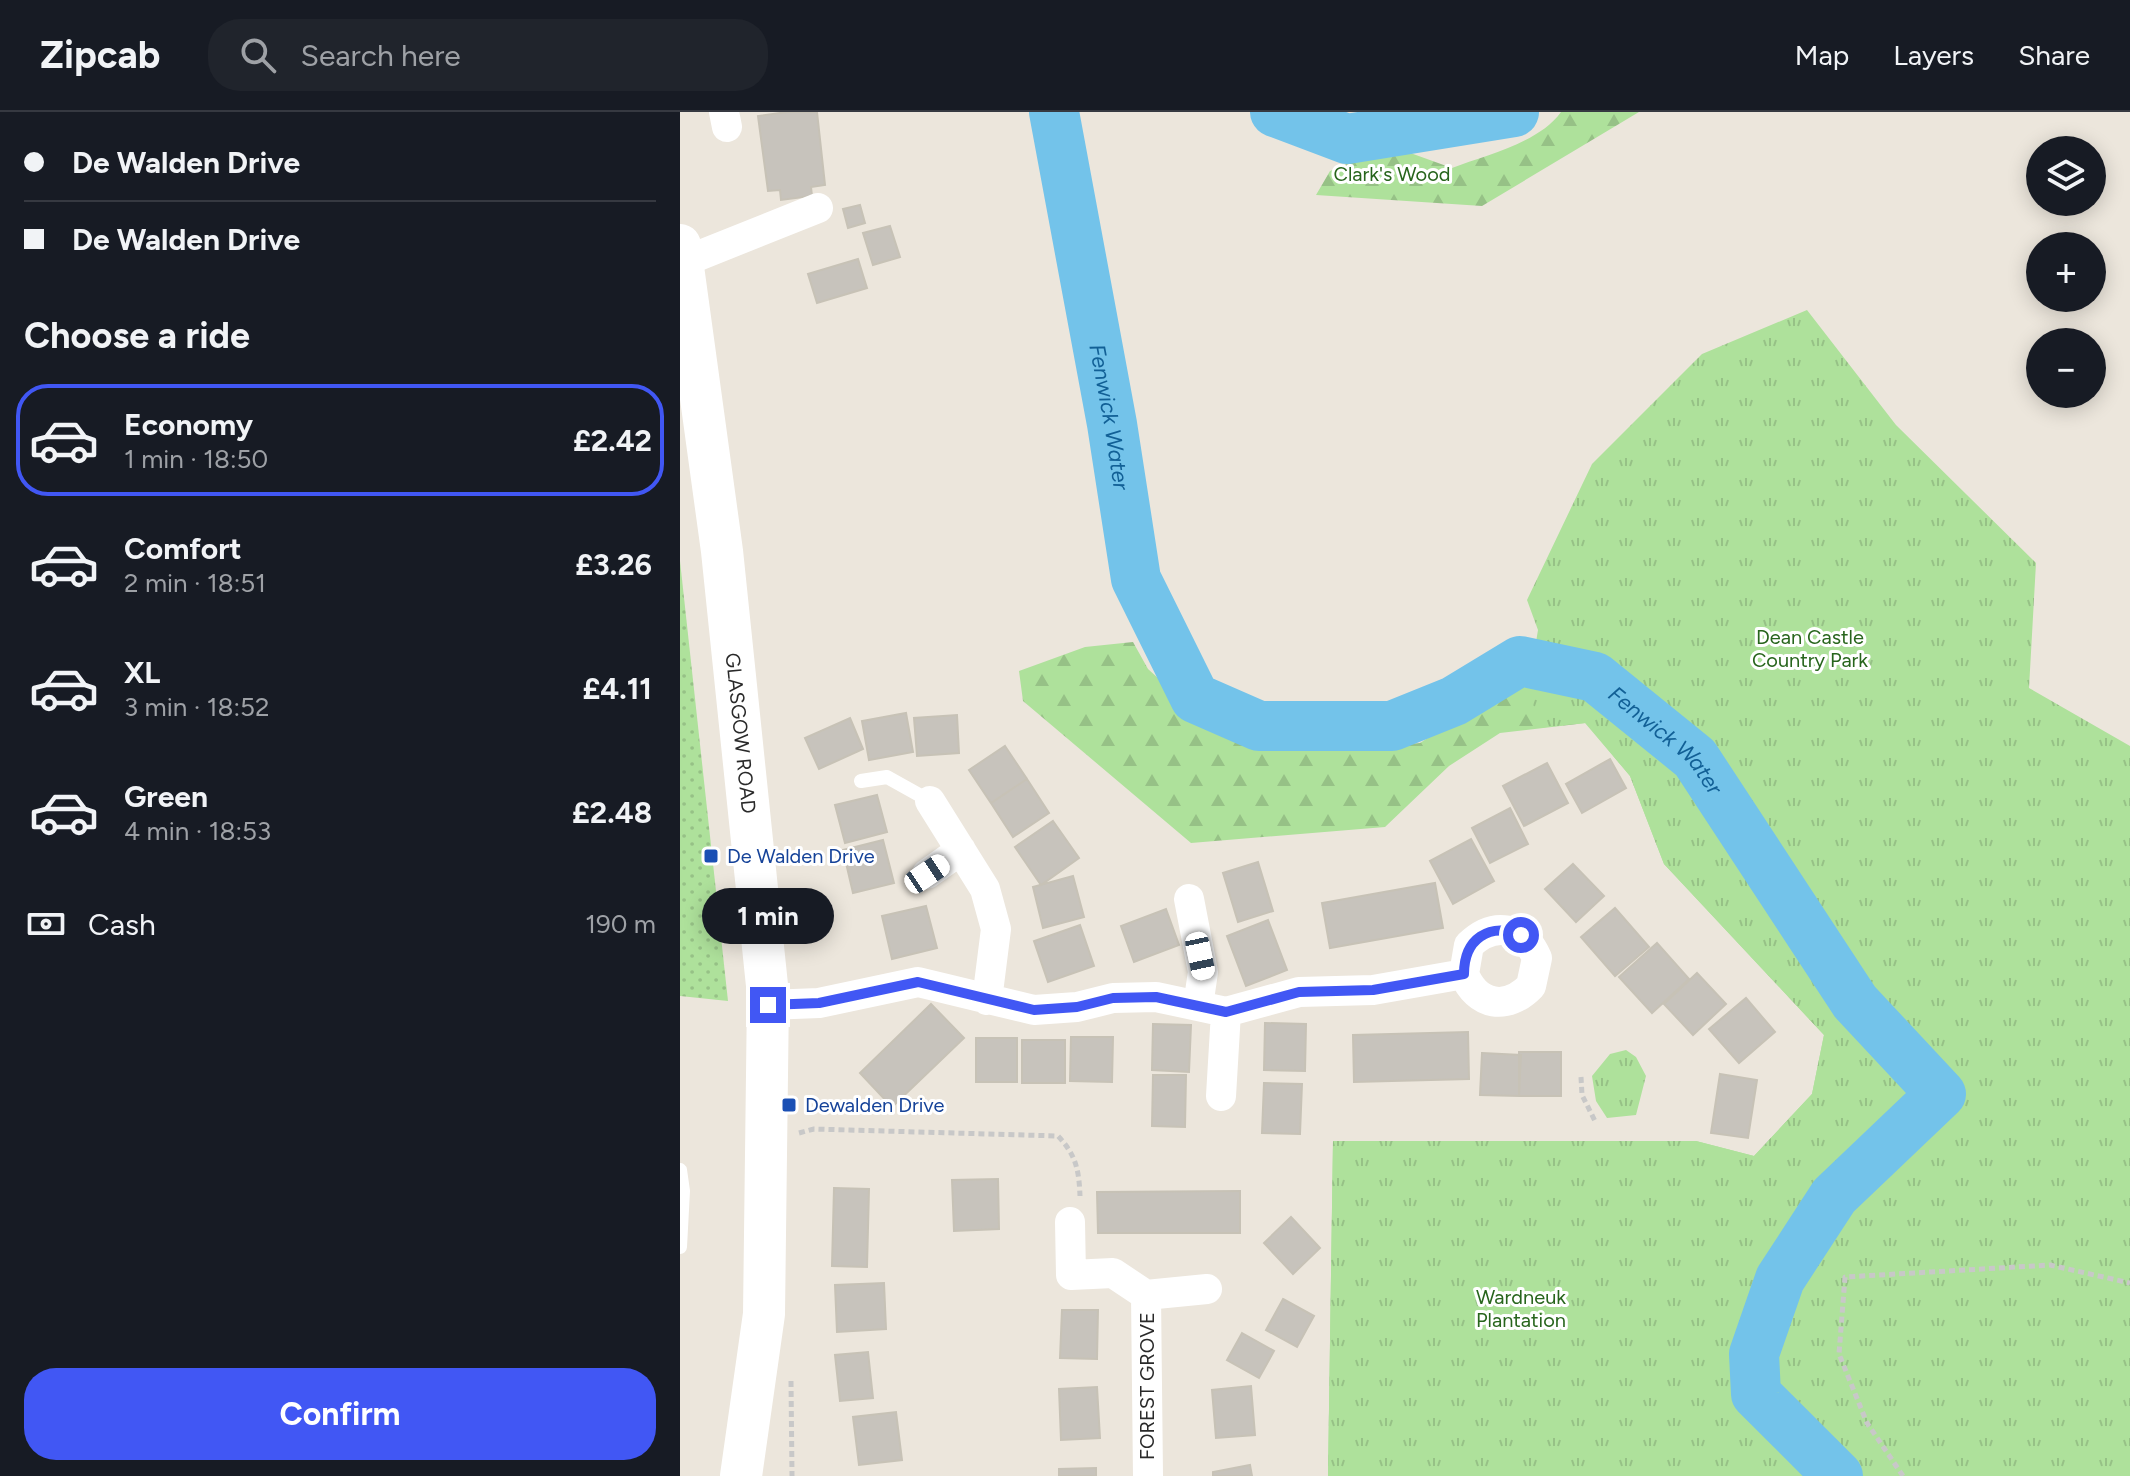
<!DOCTYPE html>
<meta charset="utf-8">
<style>
body{margin:0;font-family:Figtree,sans-serif;background:#20242c;color:#f1f3f6;height:100vh;display:flex;flex-direction:column;font-size:30px;white-space:nowrap}
*{box-sizing:border-box;margin:0}
p{font-size:26px;color:#9ea1a6}
.icon{flex:none;width:44px;height:44px;fill:none;stroke:currentColor;stroke-width:2;stroke-linecap:round;stroke-linejoin:round}
.map{position:relative;flex:1;overflow:hidden}
.sheet{display:flex;flex-direction:column;background:#171b24;width:680px}
.sheet>*{flex:none}
.guide{display:grid;align-content:center;height:176px;padding:0 24px;background:#171b24}
.controls{position:absolute;left:1346px;top:24px;display:grid;gap:16px}
.controls a{display:grid;place-items:center;width:80px;height:80px;border-radius:50%;background:#171b24;box-shadow:0 4px 20px #0003;font-size:40px}
.end{position:absolute;width:36px;height:36px;margin:-18px;border:10px solid #4157f4;background:#fff;box-shadow:0 0 0 4px #fff}
.from{border-radius:50%}
.bubble{position:absolute;height:56px;border-radius:28px;background:#171b24;box-shadow:0 4px 20px #0003;font-size:26px;font-weight:700;line-height:56px;text-align:center}
.car{position:absolute;width:24px;height:48px;margin:-24px -12px;border-radius:10px;box-shadow:0 0 6px 2px #0007;background:linear-gradient(#fff 24%,#345 0 40%,#fff 0 76%,#345 0 86%,#fff 0)}
.guide b{display:flex;align-items:center;gap:28px;height:76px;font-size:30px}
.guide b+b{border-top:2px solid #363941}
.guide i{width:20px;height:20px;background:#f1f3f6}
ul{padding:0;list-style:none}
li{display:flex;align-items:center;gap:24px;height:112px;margin:0 16px 12px;padding:0 8px;border:4px solid transparent;border-radius:32px}
li div{flex:1}
li b{display:block;font-size:30px}
li em{font-style:normal;font-weight:700}
li.current{border-color:#4157f4}
li>.icon{width:72px;height:72px;stroke-width:1.5}
h2{padding:0 24px;font-size:36px;line-height:96px}
.pay{display:flex;align-items:center;gap:20px;height:88px;padding:0 24px;font-size:30px}
.pay p{margin-inline-start:auto}
.primary-button{display:flex;gap:16px;margin-top:auto;padding:16px 24px}
.primary-button a{flex:1;height:92px;border-radius:32px;background:#4157f4;color:#fff;font-size:32px;font-weight:700;line-height:92px;text-align:center}
header{display:flex;align-items:center;gap:48px;box-sizing:border-box;height:112px;padding:0 40px;background:#171b24;border-bottom:2px solid #363941}
header strong{font-size:38px}
nav{display:flex;gap:44px;margin-inline-start:auto;font-size:28px}
.search{width:560px;height:72px;background:#20242c;display:flex;align-items:center;gap:20px;box-sizing:border-box;padding:0 28px;border-radius:32px;color:#9ea1a6;font-size:30px}
main{display:flex;flex:1;min-height:0}
.map>svg:first-child{display:block}
</style>
<header>
<strong>Zipcab</strong>
<div class="search"><svg class="icon" aria-label="search" viewBox="0 0 24 24"><circle cx="10" cy="10" r="6"/><path d="M15 15l6 6"/></svg>Search here</div>
<nav><a>Map</a><a>Layers</a><a>Share</a></nav>
</header>
<main>
<section class="sheet">
<div class="guide">
<b><i class="from"></i>De Walden Drive</b>
<b><i></i>De Walden Drive</b>
</div>
<h2>Choose a ride</h2>
<ul>
<li class="current"><svg class="icon" aria-label="car" viewBox="0 0 24 24"><path d="M5 17H2v-5l4-1 3-4h7l3 4 3 1v5h-3M9 17h6M6 11h13"/><circle cx="7" cy="17" r="2"/><circle cx="17" cy="17" r="2"/></svg><div><b>Economy</b><p>1 min · 18:50</p></div><em>£2.42</em></li>
<li><svg class="icon" aria-label="car" viewBox="0 0 24 24"><path d="M5 17H2v-5l4-1 3-4h7l3 4 3 1v5h-3M9 17h6M6 11h13"/><circle cx="7" cy="17" r="2"/><circle cx="17" cy="17" r="2"/></svg><div><b>Comfort</b><p>2 min · 18:51</p></div><em>£3.26</em></li>
<li><svg class="icon" aria-label="car" viewBox="0 0 24 24"><path d="M5 17H2v-5l4-1 3-4h7l3 4 3 1v5h-3M9 17h6M6 11h13"/><circle cx="7" cy="17" r="2"/><circle cx="17" cy="17" r="2"/></svg><div><b>XL</b><p>3 min · 18:52</p></div><em>£4.11</em></li>
<li><svg class="icon" aria-label="car" viewBox="0 0 24 24"><path d="M5 17H2v-5l4-1 3-4h7l3 4 3 1v5h-3M9 17h6M6 11h13"/><circle cx="7" cy="17" r="2"/><circle cx="17" cy="17" r="2"/></svg><div><b>Green</b><p>4 min · 18:53</p></div><em>£2.48</em></li>
</ul>
<div class="pay"><svg class="icon" aria-label="cash" viewBox="0 0 24 24"><path d="M3 7h18v10H3z"/><circle cx="12" cy="12" r="2"/></svg>Cash<p>190 m</p></div>
<div class="primary-button"><a>Confirm</a></div>
</section>
<div class="map">
<svg width="1450" height="1364" viewBox="0 0 1450 1364">
<defs>
<pattern id="grass-dots" width="8" height="8" patternUnits="userSpaceOnUse" patternTransform="scale(2)"><rect width="8" height="8" fill="#aee19b"/><path d="M2 2h.1M6 6h.1" fill="none" stroke="#96c186" stroke-width="1.8" stroke-linecap="round"/></pattern>
<pattern id="forest-firs" width="22" height="20" patternUnits="userSpaceOnUse" patternTransform="scale(2)"><rect width="22" height="20" fill="#aee19b"/><path d="M5 1l3.5 6h-7zM16 11l3.5 6h-7z" fill="#96c186"/></pattern>
<pattern id="park-tufts" width="24" height="20" patternUnits="userSpaceOnUse" patternTransform="scale(2)"><rect width="24" height="20" fill="#aee19b"/><path d="M3 7l-1-3M5 7V3M7 7l1-3M15 17l-1-3M17 17v-4M19 17l1-3" fill="none" stroke="#96c186"/></pattern>
</defs>
<rect width="100%" height="100%" fill="#ece6dc"/>
<path fill="url(#grass-dots)" d="M 0,449 L 48,889 L 0,884 Z"/>
<path fill="url(#forest-firs)" d="M 881,0 L 959,0 L 802,94 L 636,83 L 650,59 L 711,34 L 772,56 C 806,43 859,31 881,0 Z
M 453,530 L 468,557 L 543,625 L 659,639 L 740,631 L 794,596 L 849,572 L 901,585 L 1205,949 L 648,1364 L 653,1029 L 1016,1029 L 1074,1044 L 1132,982 L 1144,923 L 984,752 L 950,664 L 906,611 L 820,621 L 769,654 L 705,715 L 511,731 L 343,589 L 339,559 L 405,535 Z"/>
<path fill="url(#park-tufts)" d="M 1127,198 L 1216,313 L 1356,451 L 1349,576 L 1450,634 L 1450,1364 L 648,1364 L 653,1029 L 1016,1029 L 1074,1044 L 1132,982 L 1144,923 L 984,752 L 950,664 L 905,611 L 858,616 L 849,572 L 858,518 L 847,488 L 912,352 L 1022,242 Z
M 946,938 L 956,945 L 966,964 L 956,1003 L 927,1006 L 916,989 L 912,964 L 930,942 Z"/>
<g fill="none" stroke-linecap="round" stroke-linejoin="round">
<g stroke="#73c3ea" stroke-width="50">
<path id="s1" d="M 374,0 L 432,312 L 456,467 L 515,586 L 579,614 L 712,614 L 774,589 L 840,549 L 915,565 L 1015,646 L 1175,890 L 1261,982 L 1154,1084 L 1100,1167 L 1074,1242 L 1076,1282 L 1158,1364"/>
<path d="M 595,0 L 667,27 L 834,0"/>
</g>
</g>
<path fill="#c7c3bc" stroke="#c7c2b6" stroke-width="2" d="M 107,0 L 137,0 L 145,73 L 131,75 L 132,84 L 101,88 L 100,78 L 88,79 L 78,4 Z
M 180,93 L 185,111 L 168,116 L 163,97 Z
M 210,114 L 220,145 L 193,153 L 183,121 Z
M 178,147 L 187,176 L 137,191 L 128,162 Z
M 226,601 L 233,640 L 189,648 L 182,609 Z
M 277,603 L 279,641 L 237,644 L 234,606 Z
M 170,606 L 183,637 L 139,657 L 125,626 Z
M 325,634 L 347,667 L 311,691 L 289,658 Z
M 930,647 L 946,676 L 902,701 L 886,672 Z
M 867,651 L 888,691 L 844,714 L 823,674 Z
M 347,667 L 369,701 L 333,725 L 311,691 Z
M 197,683 L 207,720 L 165,731 L 155,693 Z
M 830,696 L 848,732 L 810,751 L 792,716 Z
M 373,709 L 399,746 L 361,773 L 335,735 Z
M 791,727 L 814,769 L 773,792 L 750,749 Z
M 203,728 L 214,771 L 173,781 L 163,738 Z
M 578,750 L 593,799 L 558,810 L 543,761 Z
M 893,752 L 924,784 L 896,810 L 865,777 Z
M 393,764 L 404,805 L 363,816 L 353,775 Z
M 755,771 L 763,816 L 650,836 L 642,791 Z
M 246,794 L 257,836 L 212,847 L 202,804 Z
M 935,796 L 969,835 L 935,864 L 901,825 Z
M 486,797 L 499,833 L 454,850 L 441,814 Z
M 588,808 L 607,858 L 566,874 L 547,824 Z
M 400,813 L 414,854 L 368,870 L 354,829 Z
M 977,831 L 1009,867 L 972,901 L 939,865 Z
M 1017,861 L 1046,892 L 1013,923 L 984,892 Z
M 1066,886 L 1095,920 L 1059,951 L 1029,917 Z
M 251,892 L 284,926 L 212,995 L 180,961 Z
M 585,911 L 626,912 L 625,959 L 584,958 Z
M 473,912 L 511,913 L 509,960 L 472,958 Z
M 788,920 L 789,967 L 674,970 L 673,923 Z
M 391,925 L 433,925 L 432,970 L 390,969 Z
M 296,926 L 337,926 L 337,970 L 296,970 Z
M 342,928 L 385,928 L 385,971 L 342,971 Z
M 839,940 L 881,940 L 881,984 L 839,984 Z
M 802,941 L 841,943 L 839,984 L 800,983 Z
M 1040,962 L 1077,968 L 1068,1026 L 1031,1021 Z
M 473,963 L 506,963 L 505,1015 L 472,1014 Z
M 584,971 L 622,972 L 620,1022 L 582,1021 Z
M 318,1067 L 319,1117 L 274,1119 L 272,1068 Z
M 154,1076 L 189,1077 L 187,1155 L 152,1154 Z
M 560,1079 L 560,1121 L 418,1121 L 417,1080 Z
M 611,1105 L 640,1136 L 613,1162 L 584,1131 Z
M 204,1171 L 206,1217 L 157,1220 L 155,1173 Z
M 603,1187 L 634,1204 L 617,1235 L 586,1218 Z
M 382,1198 L 418,1198 L 417,1247 L 380,1246 Z
M 562,1221 L 594,1239 L 579,1266 L 547,1248 Z
M 188,1240 L 193,1286 L 160,1289 L 155,1243 Z
M 571,1274 L 575,1323 L 536,1326 L 532,1278 Z
M 417,1275 L 420,1326 L 381,1328 L 379,1277 Z
M 216,1300 L 222,1348 L 179,1353 L 173,1305 Z
M 570,1353 L 572,1364 L 533,1364 L 533,1360 Z
M 416,1356 L 416,1364 L 379,1364 L 379,1357 Z"/>
<g fill="none" stroke-linecap="round" stroke-linejoin="round">
<path stroke="#c8c8c8" stroke-width="5" stroke-dasharray="6 4" stroke-linecap="butt" d="M 901,965 L 902,983 L 916,1011
M 119,1021 L 134,1017 L 378,1024 C 396,1043 399,1058 400,1084
M 111,1269 L 112,1364
M 1223,1364 L 1187,1311 L 1159,1242 L 1165,1165 L 1370,1153 L 1450,1171"/>
<path stroke="#fff" stroke-width="14" d="M 181,669 L 207,665 L 250,689
M 0,1058 L 3,1079 L 0,1135"/>
<path stroke="#fff" stroke-width="30" d="M 44,0 L 47,15
M 3,150 L 138,96
M 250,689 L 305,777 L 316,817 L 307,888
M 247,762 L 281,738
M 509,787 L 523,860 L 518,894
M 88,893 L 139,891 L 238,870 L 354,898 L 397,895 L 433,886 L 476,885 L 546,900 L 619,880 L 693,878 L 784,862 C 797,894 827,899 851,874 L 857,846 C 843,814 814,809 789,833 L 784,862
M 541,984 L 546,900
M 390,1110 L 391,1163 L 433,1161 L 466,1183
M 468,1364 L 466,1183 L 527,1177"/>
<path stroke="#fff" stroke-width="42" id="s2" d="M 0,133 L 42,439 L 88,883 L 84,1202 L 61,1364"/>
</g>
<g fill="none" stroke-linecap="round" stroke-linejoin="round">
<path stroke="#4157f4" stroke-width="10" d="M 88,893 L 139,891 L 238,870 L 354,898 L 397,895 L 433,886 L 476,885 L 546,900 L 619,880 L 693,878 L 784,862 C 784,827 809,810 841,823"/>
</g>
<g fill="#1a4fb4" stroke="#fff" stroke-width="3">
<rect x="23" y="736" width="16" height="16" rx="4"/>
<rect x="101" y="985" width="16" height="16" rx="4"/>
</g>
<g text-anchor="middle" dominant-baseline="central" stroke-width="6" stroke-linejoin="round" paint-order="stroke">
<g font-size="20" fill="#27651c" stroke="#fff">
<text x="712" y="62">Clark's Wood</text>
<text x="1130" y="525">Dean Castle<tspan x="1130" dy="23">Country Park</tspan></text>
<text x="841" y="1185">Wardneuk<tspan x="841" dy="23">Plantation</tspan></text>
</g>
<g font-size="20" fill="#2a2a2a" stroke="#fff">
<text stroke="none"><textPath href="#s2" startOffset="492">GLASGOW ROAD</textPath></text>
<text transform="translate(467 1274) rotate(-90)">FOREST GROVE</text>
</g>
<g font-size="20" fill="#164399" stroke="#fff" text-anchor="start">
<text x="47" y="744">De Walden Drive</text>
<text x="125" y="993">Dewalden Drive</text>
</g>
<g font-size="22" font-style="italic" fill="#126096" stroke="#fff">
<text stroke="none"><textPath href="#s1" startOffset="310">Fenwick Water</textPath></text>
<text stroke="none"><textPath href="#s1" startOffset="1126">Fenwick Water</textPath></text>
</g>
</g>
</svg>
<div class="controls">
<a><svg class="icon" aria-label="layers" viewBox="0 0 24 24"><path d="M12 4l9 5-9 5-9-5zM3 14l9 5 9-5"/></svg></a>
<a>+</a>
<a>−</a>
</div>
<i class="end from" style="left:841px;top:823px"></i>
<i class="end" style="left:88px;top:893px"></i>
<div class="bubble" style="left:22px;top:776px;width:132px">1 min</div>
<i class="car" style="left:247px;top:762px;rotate:56deg"></i>
<i class="car" style="left:520px;top:844px;rotate:168deg"></i>
</div>
</main>
